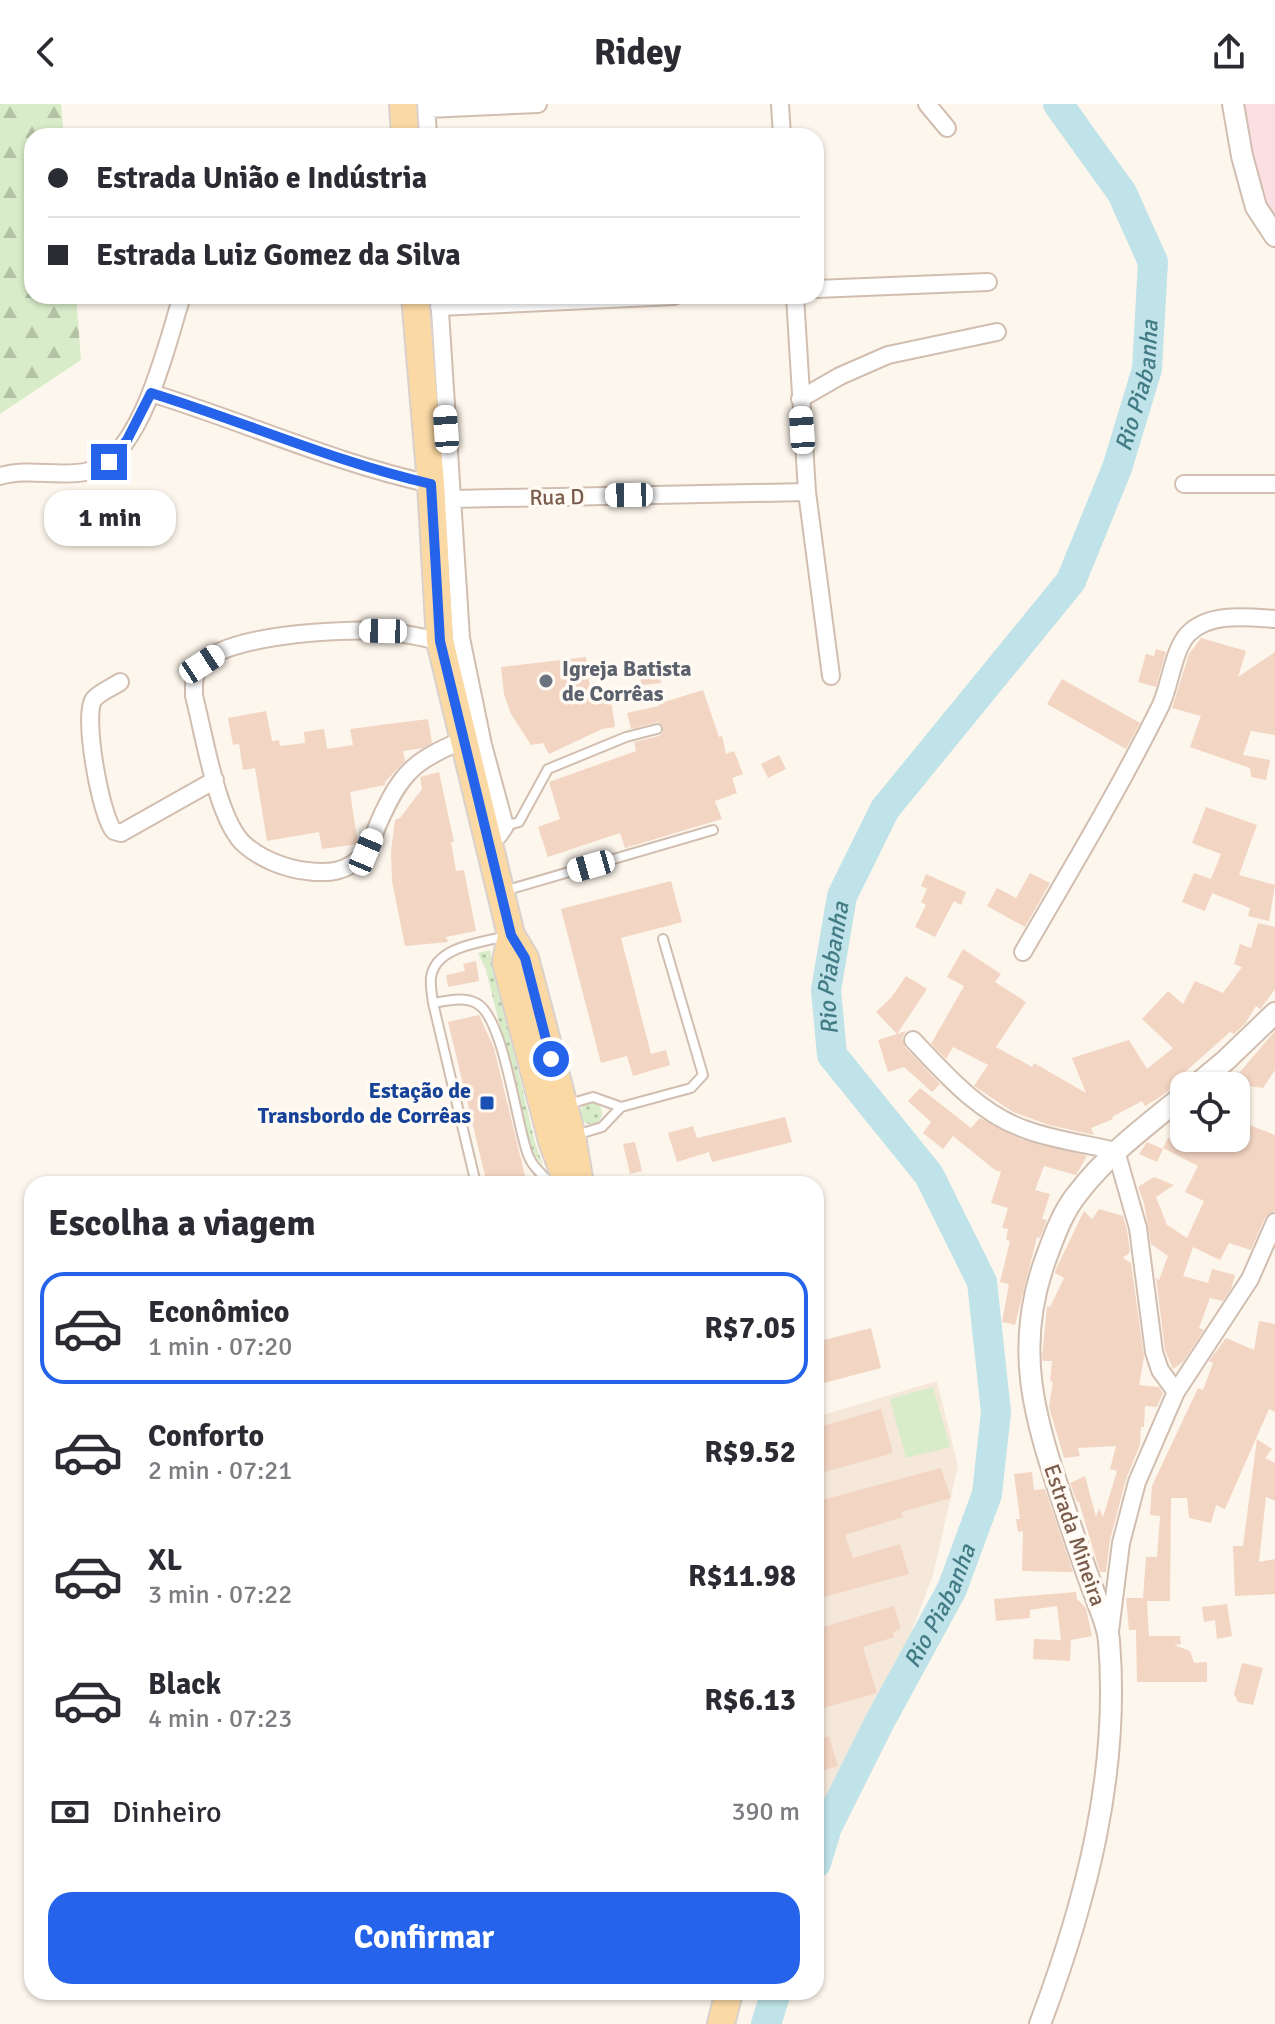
<!DOCTYPE html>
<html lang="pt">
<meta charset="utf-8">
<style>
body{margin:0;font-family:Signika,sans-serif;background:#f2f2f3;color:#2b2b33;height:100vh;display:flex;flex-direction:column;font-size:30px;white-space:nowrap}
*{box-sizing:border-box;margin:0}
p{font-size:26px;color:#7c7c81}
.icon{flex:none;width:44px;height:44px;fill:none;stroke:currentColor;stroke-width:2;stroke-linecap:round;stroke-linejoin:round}
.map{position:relative;flex:1;overflow:hidden}
.drawer{position:absolute;left:24px;top:1072px;width:800px;height:824px;display:flex;flex-direction:column;background:#fff;border-radius:24px;box-shadow:0 2px 6px #0004}
.drawer>*{flex:none}
.guide{position:absolute;left:24px;top:24px;width:800px;height:176px;border-radius:24px;box-shadow:0 2px 6px #0004;display:grid;align-content:center;height:176px;padding:0 24px;background:#fff}
.buttons{position:absolute;left:1170px;top:968px;display:grid;gap:16px}
.buttons a{display:grid;place-items:center;width:80px;height:80px;border-radius:16px;background:#fff;box-shadow:0 2px 6px #0004;font-size:40px}
.end{position:absolute;width:36px;height:36px;margin:-18px;border:10px solid #2563eb;background:#fff;box-shadow:0 0 0 4px #fff}
.from{border-radius:50%}
.bubble{position:absolute;height:56px;border-radius:24px;background:#fff;box-shadow:0 2px 6px #0004;font-size:26px;font-weight:700;line-height:56px;text-align:center}
.car{position:absolute;width:24px;height:48px;margin:-24px -12px;border-radius:10px;box-shadow:0 0 6px 2px #0007;background:linear-gradient(#fff 24%,#345 0 40%,#fff 0 76%,#345 0 86%,#fff 0)}
.guide b{display:flex;align-items:center;gap:28px;height:76px;font-size:30px}
.guide b+b{border-top:2px solid #e1e1e2}
.guide i{width:20px;height:20px;background:#2b2b33}
ul{padding:0;list-style:none}
li{display:flex;align-items:center;gap:24px;height:112px;margin:0 16px 12px;padding:0 8px;border:4px solid transparent;border-radius:24px}
li div{flex:1}
li b{display:block;font-size:30px}
li em{font-style:normal;font-weight:700}
li.current{border-color:#2563eb}
li>.icon{width:72px;height:72px;stroke-width:1.5}
h2{padding:0 24px;font-size:36px;line-height:96px}
.pay{display:flex;align-items:center;gap:20px;height:88px;padding:0 24px;font-size:30px}
.pay p{margin-inline-start:auto}
.action{display:flex;gap:16px;margin-top:auto;padding:16px 24px}
.action a{flex:1;height:92px;border-radius:24px;background:#2563eb;color:#fff;font-size:32px;font-weight:700;line-height:92px;text-align:center}
header{display:flex;justify-content:space-between;align-items:center;height:104px;padding:0 24px;background:#fff;font-size:36px;font-weight:700}
.map>svg:first-child{display:block}
</style>
<header><svg class="icon" aria-label="back" viewBox="0 0 24 24"><path d="M15 5l-7 7 7 7"/></svg>Ridey<svg class="icon" aria-label="share" viewBox="0 0 24 24"><path d="M12 15V3M7 8l5-5 5 5M5 13v7h14v-7"/></svg></header>
<div class="map">
<svg width="1275" height="1920" viewBox="0 0 1275 1920">
<defs>
<pattern id="grass-dots" width="8" height="8" patternUnits="userSpaceOnUse" patternTransform="scale(2)"><rect width="8" height="8" fill="#d8ecc9"/><path d="M2 2h.1M6 6h.1" fill="none" stroke="#b4c2a5" stroke-width="1.8" stroke-linecap="round"/></pattern>
<pattern id="forest-firs" width="22" height="20" patternUnits="userSpaceOnUse" patternTransform="scale(2)"><rect width="22" height="20" fill="#d8ecc9"/><path d="M5 1l3.5 6h-7zM16 11l3.5 6h-7z" fill="#b4c2a5"/></pattern>
</defs>
<rect width="100%" height="100%" fill="#fdf6ec"/>
<path fill="#f5e8da" d="M 937,1277 L 958,1362 L 933,1471 L 900,1557 L 853,1640 L 816,1719 L 816,1313 Z"/>
<path fill="#fbdfe3" d="M 1240,0 L 1275,0 L 1275,122 L 1260,99 Z"/>
<path fill="url(#grass-dots)" d="M 490,846 L 535,1039 L 543,1061 L 531,1047 L 486,866 L 478,849 Z
M580 1009a11 11 0 1 1 22 0a11 11 0 1 1-22 0Z"/>
<path fill="url(#forest-firs)" d="M 0,0 L 61,0 L 64,32 L 32,32 L 32,192 L 76,192 L 81,256 L 0,310 Z"/>
<path fill="#d8ecc9" d="M 933,1283 L 950,1343 L 906,1354 L 890,1295 Z"/>
<g fill="none" stroke-linecap="round" stroke-linejoin="round">
<g stroke="#bfe3e8" stroke-width="30">
<path id="s1" d="M 816,1759 L 827,1723 L 880,1617 L 952,1485 L 987,1390 L 996,1308 L 982,1178 L 929,1071 L 832,951 L 826,886 L 842,792 L 885,705 L 1071,477 L 1117,364 L 1147,265 L 1153,158 L 1122,89 L 1058,0"/>
<path d="M 766,1920 L 776,1888"/>
</g>
</g>
<path fill="#f3d5c3" d="M 1201,534 L 1246,547 L 1238,573 L 1275,548 L 1275,631 L 1251,627 L 1243,651 L 1270,656 L 1266,676 L 1251,673 L 1250,664 L 1190,643 L 1201,612 L 1172,604 L 1189,550 Z
M 1156,545 L 1166,548 L 1156,583 L 1138,578 L 1146,550 L 1154,552 Z
M 586,553 L 592,600 L 611,597 L 615,623 L 602,625 L 549,650 L 543,639 L 531,641 L 511,610 L 504,590 L 501,563 Z
M 659,557 L 661,579 L 641,581 L 639,559 Z
M 1062,575 L 1140,619 L 1126,645 L 1047,600 Z
M 703,586 L 719,633 L 722,632 L 726,650 L 734,647 L 743,670 L 732,674 L 737,689 L 715,697 L 722,715 L 625,744 L 620,729 L 548,753 L 538,723 L 560,715 L 549,678 L 636,647 L 634,638 L 659,632 L 663,628 L 663,623 L 658,618 L 631,625 L 627,609 L 659,602 L 658,600 Z
M 266,607 L 272,637 L 279,636 L 280,642 L 305,639 L 304,628 L 324,625 L 327,645 L 353,641 L 350,625 L 428,615 L 432,639 L 423,644 L 403,647 L 405,657 L 385,678 L 385,681 L 350,688 L 358,740 L 322,745 L 319,728 L 267,737 L 255,664 L 243,666 L 239,640 L 233,641 L 228,614 Z
M 779,651 L 786,665 L 768,674 L 761,660 Z
M 439,668 L 454,738 L 451,738 L 456,767 L 464,766 L 476,827 L 446,833 L 448,838 L 405,842 L 392,777 L 391,747 L 395,716 L 400,714 L 422,685 L 420,673 Z
M 1206,703 L 1257,721 L 1239,771 L 1275,781 L 1269,817 L 1248,812 L 1250,804 L 1212,789 L 1205,807 L 1182,798 L 1194,769 L 1211,775 L 1221,750 L 1192,739 Z
M 1030,769 L 1050,779 L 1025,823 L 987,802 L 997,784 L 1016,794 Z
M 926,770 L 966,788 L 961,801 L 954,797 L 935,833 L 915,823 L 926,801 L 921,798 L 927,785 L 921,782 Z
M 671,777 L 682,818 L 621,834 L 651,950 L 666,946 L 670,961 L 633,972 L 627,952 L 601,959 L 561,805 Z
M 1258,819 L 1275,823 L 1275,885 L 1262,903 L 1260,905 L 1256,902 L 1245,920 L 1234,930 L 1230,928 L 1185,968 L 1188,971 L 1186,973 L 1160,993 L 1145,1002 L 1142,997 L 1112,1013 L 1113,1015 L 1091,1024 L 1094,1031 L 1049,1021 L 1013,1008 L 974,982 L 988,961 L 953,943 L 946,955 L 931,940 L 964,882 L 947,873 L 963,845 L 1001,870 L 995,878 L 1026,898 L 996,943 L 1032,963 L 1034,959 L 1086,989 L 1072,954 L 1129,936 L 1147,965 L 1173,944 L 1142,915 L 1168,887 L 1183,900 L 1195,877 L 1223,889 L 1242,863 L 1234,860 L 1240,840 L 1251,844 Z
M 476,857 L 479,877 L 448,883 L 446,871 L 465,867 L 463,860 Z
M 906,872 L 927,885 L 897,930 L 876,908 L 891,894 Z
M 479,911 L 494,944 L 527,1080 L 487,1080 L 448,918 Z
M 906,927 L 902,934 L 905,943 L 940,980 L 932,988 L 904,963 L 888,968 L 878,936 Z
M 1275,927 L 1275,966 L 1263,984 L 1248,982 L 1240,1010 L 1236,1009 L 1236,982 L 1224,982 L 1237,967 L 1239,969 Z
M 920,984 L 971,1024 L 980,1014 L 1020,1035 L 1087,1052 L 1076,1071 L 1044,1062 L 1035,1086 L 1050,1090 L 1042,1115 L 1047,1116 L 1040,1134 L 1037,1133 L 1015,1221 L 1002,1218 L 1009,1180 L 1000,1178 L 1010,1137 L 1006,1136 L 1008,1125 L 1002,1124 L 1008,1104 L 991,1099 L 1001,1068 L 995,1066 L 953,1032 L 943,1045 L 923,1029 L 931,1018 L 908,997 Z
M 785,1013 L 792,1038 L 712,1058 L 709,1048 L 677,1058 L 668,1029 L 693,1022 L 697,1034 Z
M 1236,1016 L 1275,1031 L 1275,1107 L 1265,1114 L 1251,1146 L 1229,1139 L 1220,1156 L 1193,1143 L 1183,1172 L 1208,1179 L 1212,1165 L 1235,1171 L 1231,1185 L 1223,1197 L 1210,1194 L 1199,1224 L 1204,1226 L 1183,1258 L 1173,1265 L 1165,1246 L 1156,1174 L 1159,1176 L 1168,1152 L 1151,1140 L 1144,1099 L 1138,1083 L 1154,1073 L 1174,1081 L 1156,1093 L 1167,1121 L 1187,1134 L 1204,1097 L 1185,1088 L 1198,1062 L 1163,1044 L 1168,1034 L 1236,1034 Z
M 635,1038 L 642,1067 L 630,1070 L 623,1040 Z
M 1147,1038 L 1163,1045 L 1157,1058 L 1139,1050 Z
M 1099,1105 L 1123,1112 L 1127,1126 L 1130,1148 L 1123,1154 L 1131,1159 L 1144,1253 L 1139,1281 L 1159,1283 L 1163,1289 L 1157,1303 L 1145,1302 L 1144,1323 L 1141,1323 L 1140,1341 L 1126,1375 L 1110,1436 L 1106,1468 L 1100,1468 L 1079,1398 L 1077,1398 L 1070,1379 L 1085,1372 L 1096,1413 L 1099,1404 L 1103,1413 L 1117,1367 L 1110,1365 L 1116,1342 L 1078,1344 L 1080,1352 L 1064,1354 L 1049,1303 L 1053,1278 L 1050,1277 L 1052,1257 L 1043,1257 L 1042,1253 L 1047,1202 L 1050,1203 L 1064,1174 L 1055,1169 L 1056,1165 L 1084,1107 L 1092,1115 Z
M 1259,1217 L 1275,1220 L 1275,1308 L 1269,1305 L 1225,1405 L 1216,1401 L 1211,1419 L 1189,1414 L 1187,1394 L 1171,1394 L 1170,1497 L 1147,1497 L 1149,1532 L 1180,1532 L 1181,1540 L 1174,1541 L 1190,1547 L 1194,1559 L 1207,1558 L 1207,1578 L 1137,1578 L 1136,1526 L 1129,1526 L 1126,1494 L 1143,1494 L 1146,1453 L 1157,1453 L 1160,1412 L 1150,1411 L 1152,1382 L 1198,1284 L 1203,1286 L 1213,1259 L 1209,1257 L 1226,1234 L 1254,1246 Z
M 871,1224 L 881,1264 L 816,1281 L 816,1238 Z
M 881,1305 L 893,1349 L 818,1370 L 816,1324 Z
M 1257,1335 L 1272,1345 L 1265,1354 L 1275,1359 L 1275,1397 L 1266,1393 L 1259,1458 L 1275,1455 L 1275,1490 L 1235,1492 L 1233,1442 L 1243,1442 Z
M 941,1364 L 951,1394 L 901,1408 L 903,1413 L 845,1431 L 853,1454 L 900,1440 L 909,1470 L 816,1495 L 816,1411 L 822,1409 L 818,1397 Z
M 1032,1368 L 1034,1386 L 1045,1385 L 1073,1468 L 1022,1467 L 1023,1427 L 1018,1428 L 1016,1415 L 1020,1415 L 1014,1370 Z
M 1076,1488 L 1077,1495 L 1086,1504 L 1092,1532 L 1071,1536 L 1070,1557 L 1033,1555 L 1034,1535 L 1061,1536 L 1057,1502 L 1030,1506 L 1030,1514 L 996,1517 L 994,1495 Z
M 1227,1500 L 1232,1532 L 1217,1535 L 1215,1516 L 1204,1518 L 1202,1503 Z
M 894,1502 L 901,1525 L 893,1528 L 894,1533 L 863,1543 L 877,1589 L 816,1606 L 816,1525 Z
M 1242,1559 L 1263,1564 L 1253,1601 L 1238,1598 L 1234,1590 Z
M 829,1632 L 838,1662 L 824,1666 L 820,1654 L 816,1656 L 816,1635 Z"/>
<g fill="none" stroke-linecap="round" stroke-linejoin="round">
<defs>
<path id="service" d="M 505,722 L 519,718 L 548,665 L 626,633 L 657,625
M 504,787 L 713,726
M 433,899 C 446,897 463,892 476,899 C 504,912 516,1020 528,1051 C 532,1062 543,1072 552,1080
M 569,1000 L 593,993 L 621,1003
M 576,1031 L 602,1023 L 621,1003 L 691,984 L 703,971 L 663,835
M 476,1080 L 433,899 C 432,891 430,881 431,873 C 436,842 481,839 506,832"/>
<path id="minor" d="M 426,0 L 428,32
M 780,0 L 782,32
M 927,0 L 947,24
M 427,5 L 538,0
M 816,185 L 988,178
M 439,192 L 461,534 L 483,641 L 505,722 L 499,731 L 486,734
M 795,192 L 807,388 L 831,572
M 439,203 L 674,192
M 151,289 C 245,318 334,359 431,380
M 800,295 L 840,272 L 888,251 L 997,228
M 0,372 C 28,364 57,373 85,368 C 141,359 167,238 182,192
M 1184,380 L 1275,380
M 451,395 L 807,388
M 440,537 C 420,533 400,528 379,527 C 342,525 223,530 200,562 C 193,572 194,580 194,592 C 204,629 217,717 245,741 C 261,755 286,765 307,767 C 329,770 347,768 363,751 C 371,743 374,729 379,718 C 401,669 413,657 463,636
M 120,578 C 113,583 100,588 94,595 C 82,610 101,714 114,727 L 121,729 L 215,676
M 1023,848 C 1070,767 1118,687 1160,603 C 1170,583 1173,546 1188,530 C 1209,508 1247,513 1275,515
M 913,936 C 945,970 979,1009 1024,1025 C 1053,1036 1086,1040 1116,1047 L 1138,1124 L 1154,1248 L 1160,1266 L 1176,1288
M 1110,1527 L 1121,1439 L 1137,1378 L 1176,1288 L 1250,1175 L 1275,1118"/>
<path id="tertiary" d="M 1233,0 L 1242,52 L 1256,103 L 1275,132
M 1195,982 L 1225,957 L 1275,909
M 1040,1920 C 1086,1798 1120,1669 1109,1537 C 1108,1522 1100,1506 1095,1491 C 1085,1465 1076,1438 1067,1411 C 1037,1320 1011,1249 1046,1154 C 1054,1132 1063,1107 1078,1089 C 1108,1050 1147,1021 1184,991"/>
<path id="primary" d="M 403,0 L 405,32
M 415,192 L 431,380 L 440,537 L 511,831 L 525,854 L 572,1032 L 580,1080
M 511,831 L 506,858 L 552,1037 L 568,1080
M 721,1920 L 729,1888"/>
</defs>
<use href="#service" stroke="#d1beb0" stroke-width="12"/>
<use href="#minor" stroke="#d1beb0" stroke-width="20"/>
<use href="#tertiary" stroke="#d1beb0" stroke-width="24"/>
<use href="#primary" stroke="#dad1cd" stroke-width="30"/>
<use href="#service" stroke="#fff" stroke-width="8"/>
<use href="#minor" stroke="#fff" stroke-width="16"/>
<use href="#tertiary" stroke="#fff" stroke-width="20"/>
<use href="#primary" stroke="#fbd9a5" stroke-width="26"/>
</g>
<g fill="none" stroke-linecap="round" stroke-linejoin="round">
<path stroke="#2563eb" stroke-width="10" d="M 109,358 L 127,336 L 151,289 C 245,318 335,358 431,380 L 440,537 L 511,831 L 525,854 L 551,955"/>
</g>
<circle fill="#6b7280" stroke="#fffaf3" stroke-width="3" cx="546" cy="577" r="8"/>
<rect fill="#1a4fb4" stroke="#fffaf3" stroke-width="3" x="479" y="991" width="16" height="16" rx="4"/>
<g text-anchor="middle" dominant-baseline="central" stroke-width="7" stroke-linejoin="round" paint-order="stroke">
<g font-size="22" fill="#7a5c4d" stroke="#fffaf3">
<text transform="translate(557 393) rotate(-1)">Rua D</text>
<text transform="translate(1075 1431) rotate(71)">Estrada Mineira</text>
</g>
<g font-size="22" font-weight="bold" fill="#5b616d" stroke="#fffaf3" text-anchor="start">
<text x="562" y="564">Igreja Batista<tspan x="562" dy="25">de Corrêas</tspan></text>
</g>
<g font-size="22" font-weight="bold" fill="#164399" stroke="#fffaf3" text-anchor="end">
<text x="471" y="986">Estação de<tspan x="471" dy="25">Transbordo de Corrêas</tspan></text>
</g>
<g font-size="24" font-style="italic" fill="#437c86" stroke="#fffaf3">
<text stroke="none"><textPath href="#s1" startOffset="1654">Rio Piabanha</textPath></text>
<text stroke="none"><textPath href="#s1" startOffset="982">Rio Piabanha</textPath></text>
<text stroke="none"><textPath href="#s1" startOffset="286">Rio Piabanha</textPath></text>
</g>
</g>
</svg>
<div class="buttons">
<a><svg class="icon" aria-label="locate" viewBox="0 0 24 24"><circle cx="12" cy="12" r="6"/><path d="M12 2v4M12 18v4M2 12h4M18 12h4"/></svg></a>
</div>
<i class="end from" style="left:551px;top:955px"></i>
<i class="end" style="left:109px;top:358px"></i>
<div class="bubble" style="left:44px;top:386px;width:132px">1 min</div>
<i class="car" style="left:446px;top:325px;rotate:356deg"></i>
<i class="car" style="left:802px;top:326px;rotate:356deg"></i>
<i class="car" style="left:629px;top:391px;rotate:269deg"></i>
<i class="car" style="left:383px;top:527px;rotate:271deg"></i>
<i class="car" style="left:202px;top:560px;rotate:57deg"></i>
<i class="car" style="left:366px;top:748px;rotate:23deg"></i>
<i class="car" style="left:591px;top:762px;rotate:254deg"></i>
<div class="guide">
<b><i class="from"></i>Estrada União e Indústria</b>
<b><i></i>Estrada Luiz Gomez da Silva</b>
</div>
<section class="drawer">
<h2>Escolha a viagem</h2>
<ul>
<li class="current"><svg class="icon" aria-label="car" viewBox="0 0 24 24"><path d="M5 17H2v-5l4-1 3-4h7l3 4 3 1v5h-3M9 17h6M6 11h13"/><circle cx="7" cy="17" r="2"/><circle cx="17" cy="17" r="2"/></svg><div><b>Econômico</b><p>1 min · 07:20</p></div><em>R$7.05</em></li>
<li><svg class="icon" aria-label="car" viewBox="0 0 24 24"><path d="M5 17H2v-5l4-1 3-4h7l3 4 3 1v5h-3M9 17h6M6 11h13"/><circle cx="7" cy="17" r="2"/><circle cx="17" cy="17" r="2"/></svg><div><b>Conforto</b><p>2 min · 07:21</p></div><em>R$9.52</em></li>
<li><svg class="icon" aria-label="car" viewBox="0 0 24 24"><path d="M5 17H2v-5l4-1 3-4h7l3 4 3 1v5h-3M9 17h6M6 11h13"/><circle cx="7" cy="17" r="2"/><circle cx="17" cy="17" r="2"/></svg><div><b>XL</b><p>3 min · 07:22</p></div><em>R$11.98</em></li>
<li><svg class="icon" aria-label="car" viewBox="0 0 24 24"><path d="M5 17H2v-5l4-1 3-4h7l3 4 3 1v5h-3M9 17h6M6 11h13"/><circle cx="7" cy="17" r="2"/><circle cx="17" cy="17" r="2"/></svg><div><b>Black</b><p>4 min · 07:23</p></div><em>R$6.13</em></li>
</ul>
<div class="pay"><svg class="icon" aria-label="cash" viewBox="0 0 24 24"><path d="M3 7h18v10H3z"/><circle cx="12" cy="12" r="2"/></svg>Dinheiro<p>390 m</p></div>
<div class="action"><a>Confirmar</a></div>
</section>
</div>
